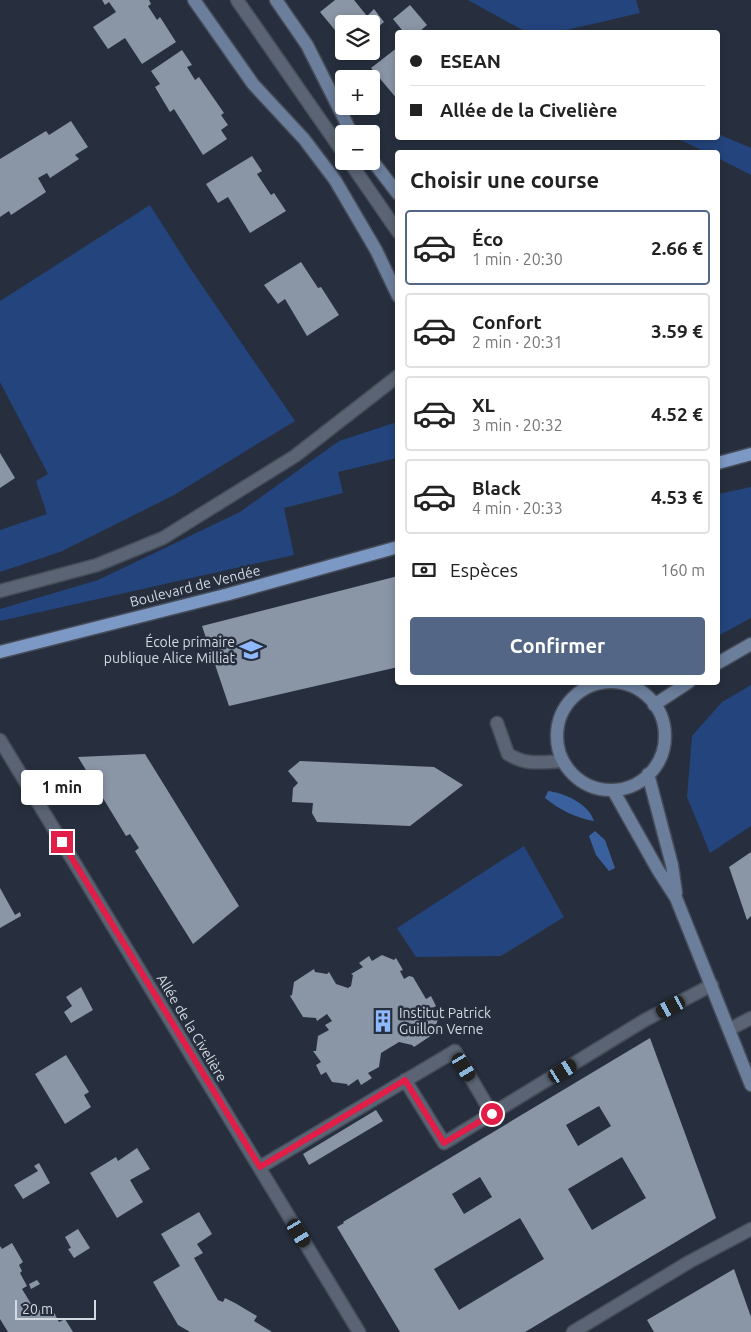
<!DOCTYPE html>
<html lang="fr">
<meta charset="utf-8">
<style>
body{margin:0;font-family:Ubuntu,sans-serif;background:#f6f6f6;color:#222;height:100vh;display:flex;flex-direction:column;font-size:19px;white-space:nowrap}
*{box-sizing:border-box;margin:0}
p{font-size:16px;color:#767676}
.icon{flex:none;width:28px;height:28px;fill:none;stroke:currentColor;stroke-width:2;stroke-linecap:round;stroke-linejoin:round}
.map{position:relative;flex:1;overflow:hidden}
.details{position:absolute;left:395px;top:150px;width:325px;height:535px;display:flex;flex-direction:column;background:#fff;border-radius:5px;box-shadow:0 2px 8px #0003}
.details>*{flex:none}
.guide{position:absolute;left:395px;top:30px;width:325px;height:110px;border-radius:5px;box-shadow:0 2px 8px #0003;display:grid;align-content:center;height:110px;padding:0 15px;background:#fff}
.controls{position:absolute;left:335px;top:15px;display:grid;gap:10px}
.controls a{display:grid;place-items:center;width:45px;height:45px;border-radius:5px;background:#fff;box-shadow:0 2px 8px #0003;font-size:25px}
.scale{position:absolute;left:15px;bottom:12px;width:81px;box-sizing:border-box;padding-left:5px;border:2px solid #d3d9e2;border-top:0;font-size:14px;line-height:18px;white-space:nowrap;color:#d3d9e2;-webkit-text-stroke:4px #272f3e;paint-order:stroke}
.end{position:absolute;width:22px;height:22px;margin:-11px;border:6px solid #e11d48;background:#fff;box-shadow:0 0 0 2px #fff}
.from{border-radius:50%}
.bubble{position:absolute;height:35px;border-radius:5px;background:#fff;box-shadow:0 2px 8px #0003;font-size:16px;font-weight:600;line-height:35px;text-align:center}
.car{position:absolute;width:15px;height:30px;margin:-15px -8px;border-radius:6px;box-shadow:0 0 4px 1px #0007;background:linear-gradient(#222 24%,#8ab4d8 0 40%,#222 0 76%,#8ab4d8 0 86%,#222 0)}
.guide b{display:flex;align-items:center;gap:18px;height:48px;font-size:19px}
.guide b+b{border-top:1px solid #e0e0e0}
.guide i{width:12px;height:12px;background:#222}
ul{padding:0;list-style:none}
li{display:flex;align-items:center;gap:15px;height:75px;margin:0 10px 8px;padding:0 5px;border:2px solid #e0e0e0;border-radius:5px}
li div{flex:1}
li b{display:block;font-size:19px}
li em{font-style:normal;font-weight:600}
li.current{border-color:#536685}
li>.icon{width:45px;height:45px;stroke-width:1.5}
h2{padding:0 15px;font-size:22px;line-height:60px}
.pay{display:flex;align-items:center;gap:12px;height:55px;padding:0 15px;font-size:19px}
.pay p{margin-inline-start:auto}
.primary-button{display:flex;gap:10px;margin-top:auto;padding:10px 15px}
.primary-button a{flex:1;height:58px;border-radius:5px;background:#536685;color:#fff;font-size:20px;font-weight:600;line-height:58px;text-align:center}
.map>svg:first-child{display:block}
</style>
<div class="map">
<svg width="751" height="1332" viewBox="0 0 751 1332">
<rect width="100%" height="100%" fill="#272f3e"/>
<path fill="#23447c" d="M 468,0 L 636,0 L 640,13 L 558,32 L 526,32 Z
M 718,134 L 751,148 L 751,175 L 718,158 L 718,152 L 706,152 L 676,138 L 718,138 Z
M 150,205 L 190,268 L 295,421 L 174,495 L 60,552 L 0,572 L 0,530 L 47,514 L 36,481 L 48,474 L 0,382 L 0,301 Z
M 397,422 L 397,458 L 338,472 L 343,493 L 284,508 L 294,555 L 0,621 L 0,609 L 98,580 L 240,512 L 339,441 Z
M 751,487 L 751,618 L 718,636 L 718,494 Z
M 751,685 L 751,826 L 710,853 L 687,797 L 692,736 L 722,702 Z
M 524,846 L 564,917 L 501,956 L 416,957 L 397,928 Z"/>
<path fill="#3a609e" d="M 548,791 C 565,793 589,804 594,821 C 576,818 560,810 545,798 Z
M 595,831 L 605,840 L 615,868 L 609,871 L 596,855 L 589,836 Z"/>
<path fill="#8a95a6" fill-rule="evenodd" d="M 102,0 L 149,0 L 151,4 L 148,6 L 157,20 L 160,17 L 176,42 L 142,64 L 125,38 L 108,49 L 93,27 L 116,12 L 109,2 L 105,5 Z
M 335,0 L 354,0 L 367,16 L 374,9 L 384,22 L 371,33 L 371,24 L 344,24 L 344,41 L 320,12 Z
M 410,5 L 427,25 L 419,32 L 399,32 L 402,30 L 393,19 Z
M 398,47 L 398,100 L 371,68 Z
M 182,50 L 192,65 L 187,67 L 195,80 L 199,77 L 224,113 L 221,115 L 228,125 L 221,130 L 227,139 L 203,155 L 174,109 L 170,112 L 155,87 L 160,84 L 151,71 Z
M 71,121 L 88,147 L 75,155 L 79,159 L 50,178 L 47,173 L 38,178 L 46,192 L 11,215 L 9,211 L 0,217 L 0,159 L 46,131 L 49,135 Z
M 252,156 L 262,171 L 257,174 L 271,195 L 274,193 L 286,211 L 250,233 L 228,197 L 218,203 L 206,184 Z
M 301,262 L 318,288 L 321,287 L 339,315 L 307,336 L 285,299 L 278,304 L 264,285 Z
M 0,453 L 15,478 L 0,488 Z
M 398,576 L 398,667 L 229,706 L 202,626 Z
M 145,754 L 239,906 L 193,944 L 135,851 L 139,848 L 130,834 L 126,836 L 78,757 Z
M 300,761 L 434,767 L 463,785 L 410,826 L 317,822 L 312,813 L 313,803 L 292,802 L 293,788 L 298,783 L 288,771 Z
M 751,852 L 751,916 L 747,920 L 729,867 Z
M 0,888 L 15,915 L 20,912 L 21,916 L 0,928 Z
M 382,955 L 394,960 L 396,958 L 403,970 L 400,971 L 404,979 L 409,976 L 413,977 L 426,999 L 431,996 L 436,1006 L 431,1009 L 438,1019 L 434,1031 L 435,1033 L 414,1047 L 412,1045 L 399,1042 L 381,1053 L 379,1067 L 368,1073 L 372,1078 L 361,1085 L 358,1079 L 348,1086 L 347,1084 L 332,1082 L 326,1072 L 321,1075 L 316,1065 L 321,1062 L 313,1051 L 316,1051 L 318,1036 L 329,1030 L 325,1025 L 332,1021 L 327,1014 L 317,1021 L 316,1018 L 303,1017 L 290,996 L 292,995 L 294,982 L 314,969 L 315,972 L 327,974 L 329,972 L 336,984 L 348,988 L 351,986 L 353,975 L 351,974 L 363,967 L 359,963 L 369,956 L 372,961 Z
M 81,987 L 93,1010 L 71,1023 L 64,1012 L 72,1006 L 66,997 Z
M 650,1038 L 716,1218 L 525,1332 L 400,1332 L 337,1227 L 344,1223 L 343,1222 ZM 599,1106 L 611,1126 L 578,1146 L 566,1125 ZM 622,1157 L 646,1198 L 592,1230 L 568,1189 ZM 480,1177 L 492,1197 L 464,1214 L 452,1194 ZM 520,1218 L 544,1259 L 459,1310 L 434,1269 Z
M 66,1055 L 89,1092 L 84,1095 L 91,1107 L 65,1124 L 35,1074 Z
M 376,1110 L 383,1121 L 309,1165 L 303,1154 Z
M 137,1148 L 150,1169 L 130,1180 L 143,1202 L 117,1218 L 90,1173 L 116,1157 L 118,1161 Z
M 39,1163 L 50,1183 L 23,1199 L 14,1185 L 38,1171 L 34,1166 Z
M 199,1212 L 212,1234 L 197,1244 L 203,1253 L 194,1258 L 218,1300 L 223,1302 L 225,1298 L 235,1303 L 257,1316 L 254,1321 L 272,1332 L 190,1332 L 178,1325 L 153,1282 L 180,1266 L 161,1234 Z
M 78,1229 L 90,1248 L 74,1258 L 68,1249 L 71,1248 L 65,1237 Z
M 12,1243 L 23,1262 L 19,1265 L 22,1271 L 20,1273 L 27,1286 L 22,1289 L 33,1307 L 37,1305 L 41,1313 L 51,1307 L 59,1322 L 65,1319 L 73,1332 L 8,1332 L 0,1319 L 0,1246 L 2,1249 Z
M 734,1269 L 751,1317 L 751,1332 L 654,1332 L 647,1320 Z
M 37,1280 L 40,1284 L 31,1289 L 29,1284 Z"/>
<g fill="none" stroke-linecap="round" stroke-linejoin="round">
<defs>
<path id="lane" d="M 237,0 L 344,154
M 349,161 L 398,232
M 0,591 L 97,565 L 163,538 L 295,456 L 398,376
M 497,723 L 508,754 C 527,766 542,762 563,761
M 405,1080 L 444,1143 L 645,1020 L 712,985
M 260,1167 L 455,1051 L 492,1114
M 573,1332 L 689,1262 L 751,1229"/>
<path id="street" d="M 0,740 L 359,1332
M 730,1029 L 751,1018"/>
<path id="secondary" d="M 194,0 L 253,84 L 304,139 L 335,180 L 376,250 L 398,296
M 276,0 L 307,45 L 352,134
M 371,159 L 398,194
M 718,663 L 751,644
M557 736a54 54 0 1 1 108 0a54 54 0 1 1-108 0Z
M 654,705 L 689,682
M 648,774 L 672,865 L 676,893
M 613,790 L 658,870 L 676,898 L 751,1085"/>
<path id="primary" d="M 718,463 L 751,454
M 0,652 L 229,594 L 398,547"/>
</defs>
<use href="#lane" stroke="#464d59" stroke-width="15"/>
<use href="#street" stroke="#464d59" stroke-width="15"/>
<use href="#secondary" stroke="#464d59" stroke-width="15"/>
<use href="#primary" stroke="#464d59" stroke-width="15"/>
<use href="#lane" stroke="#5a6474" stroke-width="12"/>
<use href="#street" stroke="#5a6474" stroke-width="12"/>
<use href="#secondary" stroke="#6b7e9c" stroke-width="12"/>
<use href="#primary" stroke="#7c98c4" stroke-width="12"/>
</g>
<g fill="none" stroke-linecap="round" stroke-linejoin="round">
<path stroke="#e11d48" stroke-width="6" d="M 62,842 L 260,1167 L 405,1080 L 444,1143 L 492,1114"/>
</g>
<defs>
<symbol id="school-bare" viewBox="-9 -9 18 18"><path d="M0-5L7-2L0 1L-7-2ZM-4 1L0 2.5L4 1V4Q0 6-4 4Z" fill="#8fb8fd" stroke="#272f3e" stroke-width="2.5" paint-order="stroke"/></symbol>
<symbol id="building-bare" viewBox="-9 -9 18 18"><path d="M-4-6H4V6H1V3H-1V6H-4ZM-2.5-4.3h1.7v1.8h-1.7ZM.8-4.3h1.7v1.8H.8ZM-2.5-1h1.7V.8h-1.7ZM.8-1h1.7V.8H.8Z" fill="#8fb8fd" stroke="#272f3e" stroke-width="2.5" paint-order="stroke"/></symbol>
</defs>
<g fill-rule="evenodd">
<use href="#school-bare" x="235" y="634" width="32" height="32"/>
<use href="#building-bare" x="367" y="1005" width="32" height="32"/>
</g>
<g text-anchor="middle" dominant-baseline="central" stroke-width="5" stroke-linejoin="round" paint-order="stroke">
<g font-size="14" fill="#d3d9e2" stroke="#272f3e">
<text transform="translate(195 586) rotate(-14)">Boulevard de Vendée</text>
<text transform="translate(192 1028) rotate(59)">Allée de la Civelière</text>
</g>
<g font-size="14" fill="#d3d9e2" stroke="#272f3e" text-anchor="end">
<text x="235" y="642">École primaire<tspan x="235" dy="16">publique Alice Milliat</tspan></text>
<text x="399" y="1013" text-anchor="start">Institut Patrick<tspan x="399" dy="16">Guillon Verne</tspan></text>
</g>
</g>
</svg>
<div class="controls">
<a><svg class="icon" aria-label="layers" viewBox="0 0 24 24"><path d="M12 4l9 5-9 5-9-5zM3 14l9 5 9-5"/></svg></a>
<a>+</a>
<a>−</a>
</div>
<div class="scale">20 m</div>
<i class="end from" style="left:492px;top:1114px"></i>
<i class="end" style="left:62px;top:842px"></i>
<div class="bubble" style="left:21px;top:770px;width:82px">1 min</div>
<i class="car" style="left:671px;top:1007px;rotate:242deg"></i>
<i class="car" style="left:464px;top:1067px;rotate:149deg"></i>
<i class="car" style="left:563px;top:1071px;rotate:58deg"></i>
<i class="car" style="left:299px;top:1233px;rotate:149deg"></i>
<div class="guide">
<b><i class="from"></i>ESEAN</b>
<b><i></i>Allée de la Civelière</b>
</div>
<section class="details">
<h2>Choisir une course</h2>
<ul>
<li class="current"><svg class="icon" aria-label="car" viewBox="0 0 24 24"><path d="M5 17H2v-5l4-1 3-4h7l3 4 3 1v5h-3M9 17h6M6 11h13"/><circle cx="7" cy="17" r="2"/><circle cx="17" cy="17" r="2"/></svg><div><b>Éco</b><p>1 min · 20:30</p></div><em>2.66 €</em></li>
<li><svg class="icon" aria-label="car" viewBox="0 0 24 24"><path d="M5 17H2v-5l4-1 3-4h7l3 4 3 1v5h-3M9 17h6M6 11h13"/><circle cx="7" cy="17" r="2"/><circle cx="17" cy="17" r="2"/></svg><div><b>Confort</b><p>2 min · 20:31</p></div><em>3.59 €</em></li>
<li><svg class="icon" aria-label="car" viewBox="0 0 24 24"><path d="M5 17H2v-5l4-1 3-4h7l3 4 3 1v5h-3M9 17h6M6 11h13"/><circle cx="7" cy="17" r="2"/><circle cx="17" cy="17" r="2"/></svg><div><b>XL</b><p>3 min · 20:32</p></div><em>4.52 €</em></li>
<li><svg class="icon" aria-label="car" viewBox="0 0 24 24"><path d="M5 17H2v-5l4-1 3-4h7l3 4 3 1v5h-3M9 17h6M6 11h13"/><circle cx="7" cy="17" r="2"/><circle cx="17" cy="17" r="2"/></svg><div><b>Black</b><p>4 min · 20:33</p></div><em>4.53 €</em></li>
</ul>
<div class="pay"><svg class="icon" aria-label="cash" viewBox="0 0 24 24"><path d="M3 7h18v10H3z"/><circle cx="12" cy="12" r="2"/></svg>Espèces<p>160 m</p></div>
<div class="primary-button"><a>Confirmer</a></div>
</section>
</div>
